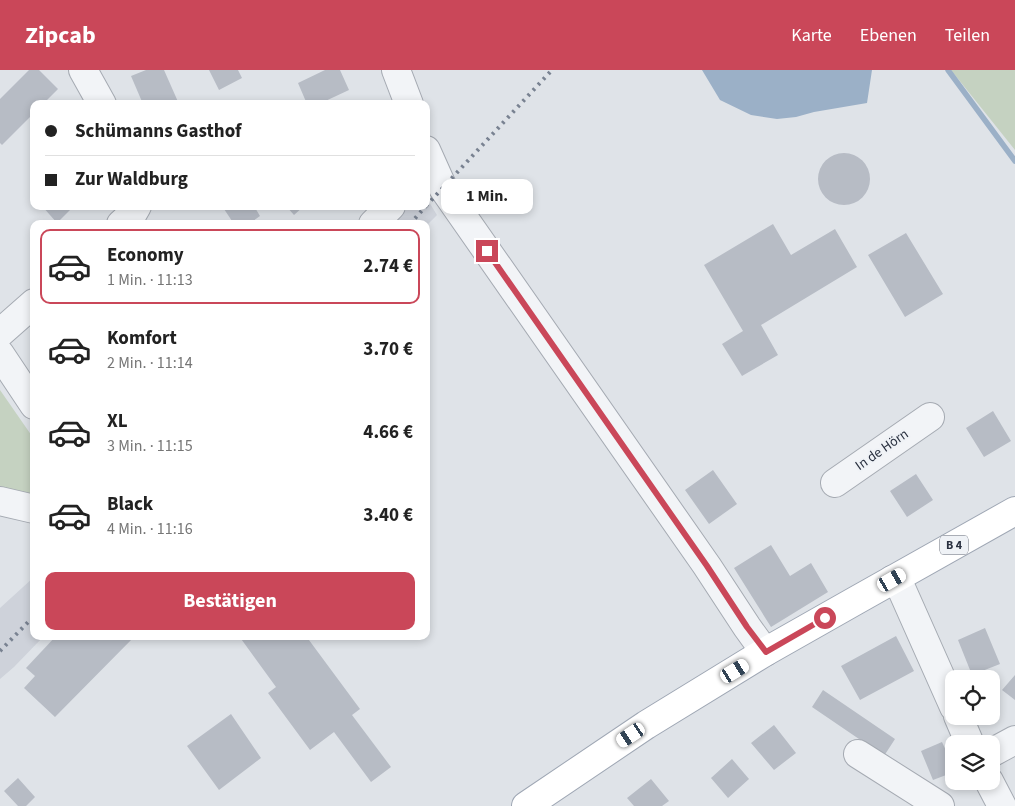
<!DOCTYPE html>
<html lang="de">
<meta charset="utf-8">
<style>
body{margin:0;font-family:"Source Sans 3",sans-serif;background:#f6f6f6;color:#222;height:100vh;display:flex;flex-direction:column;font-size:19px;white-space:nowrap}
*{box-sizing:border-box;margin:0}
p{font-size:16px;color:#767676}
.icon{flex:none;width:28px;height:28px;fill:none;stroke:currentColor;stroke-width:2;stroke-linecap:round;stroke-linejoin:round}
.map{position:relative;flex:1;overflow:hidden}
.details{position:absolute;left:30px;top:150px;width:400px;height:420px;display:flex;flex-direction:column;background:#fff;border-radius:10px;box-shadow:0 2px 8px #0003}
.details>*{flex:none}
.banner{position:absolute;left:30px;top:30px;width:400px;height:110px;border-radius:10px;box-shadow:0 2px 8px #0003;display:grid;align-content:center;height:110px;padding:0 15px;background:#fff}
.fabs{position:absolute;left:945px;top:600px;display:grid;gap:10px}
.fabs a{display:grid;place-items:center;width:55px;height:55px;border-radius:10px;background:#fff;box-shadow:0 2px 8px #0003;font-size:25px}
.end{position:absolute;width:22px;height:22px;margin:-11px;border:6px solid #ca4759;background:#fff;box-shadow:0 0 0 2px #fff}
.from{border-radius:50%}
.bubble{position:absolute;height:35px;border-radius:10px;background:#fff;box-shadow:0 2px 8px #0003;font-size:16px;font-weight:700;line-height:35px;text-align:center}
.car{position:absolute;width:15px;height:30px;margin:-15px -8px;border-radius:6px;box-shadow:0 0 4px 1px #0007;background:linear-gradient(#fff 24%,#345 0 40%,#fff 0 76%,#345 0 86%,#fff 0)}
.banner b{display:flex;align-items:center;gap:18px;height:48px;font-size:19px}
.banner b+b{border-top:1px solid #e0e0e0}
.banner i{width:12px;height:12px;background:#222}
ul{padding:9px 0 0;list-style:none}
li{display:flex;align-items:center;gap:15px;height:75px;margin:0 10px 8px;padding:0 5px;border:2px solid transparent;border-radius:10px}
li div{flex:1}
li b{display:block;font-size:19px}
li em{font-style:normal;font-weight:700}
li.current{border-color:#ca4759}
li>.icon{width:45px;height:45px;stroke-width:1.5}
.primary-button{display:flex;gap:10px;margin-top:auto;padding:10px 15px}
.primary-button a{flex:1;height:58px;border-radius:10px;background:#ca4759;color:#fff;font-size:20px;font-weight:700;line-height:58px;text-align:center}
header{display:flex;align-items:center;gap:30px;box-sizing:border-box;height:70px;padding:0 25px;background:#ca4759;color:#fff}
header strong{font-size:24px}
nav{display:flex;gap:28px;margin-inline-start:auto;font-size:18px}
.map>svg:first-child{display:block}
</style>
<header>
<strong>Zipcab</strong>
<nav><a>Karte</a><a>Ebenen</a><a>Teilen</a></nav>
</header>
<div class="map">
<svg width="1015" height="736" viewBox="0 0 1015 736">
<rect width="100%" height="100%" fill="#dfe3e8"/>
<path fill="#ced2da" d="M 426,127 L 437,145 L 426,156 L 426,154 L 392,154 L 410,136 L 426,136 Z
M 34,507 L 34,566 L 44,566 L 14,597 L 0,609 L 0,538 Z"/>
<path fill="#c5d2c1" d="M 951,0 L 1015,0 L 1015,80 Z
M 0,320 L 34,369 L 34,432 L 0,422 Z"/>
<path fill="#9bb0c7" d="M 702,0 L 872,0 L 867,33 L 814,42 L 796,47 L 777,49 L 751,45 L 720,30 Z"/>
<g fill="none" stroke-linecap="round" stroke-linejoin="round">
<path stroke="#9bb0c7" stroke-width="5.5" d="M 948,0 L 1015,91"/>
</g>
<path fill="#b7bcc5" d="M 29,0 L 39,0 L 58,19 L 43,34 L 34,34 L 34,43 L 2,75 L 0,73 L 0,29 Z
M 146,0 L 164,0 L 179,34 L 143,34 L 131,6 Z
M 209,0 L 238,0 L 242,8 L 219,20 Z
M 325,0 L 340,0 L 349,20 L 319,34 L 307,34 L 298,13 Z
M818 109a26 26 0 1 1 52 0a26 26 0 1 1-52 0Z
M 42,136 L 74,136 L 57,153 Z
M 222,136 L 254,136 L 260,146 L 249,154 L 234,154 Z
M 286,136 L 304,136 L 294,145 Z
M 773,154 L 791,185 L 835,159 L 857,197 L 761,255 L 778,285 L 742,306 L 722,274 L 743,261 L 704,195 Z
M 906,163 L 943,224 L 905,247 L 868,185 Z
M 993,341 L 1011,371 L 984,387 L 966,358 Z
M 713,400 L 737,434 L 709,454 L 685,420 Z
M 916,404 L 933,430 L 907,447 L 890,421 Z
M 771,475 L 790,506 L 811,493 L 828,522 L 771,557 L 734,498 Z
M 985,558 L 1000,594 L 972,605 L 958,570 Z
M 56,566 L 135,566 L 55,647 L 24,618 L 35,606 L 26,598 Z
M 239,566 L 306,566 L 360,639 L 352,645 L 391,697 L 371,712 L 334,662 L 310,680 L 268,623 L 276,617 Z
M 896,566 L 914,601 L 860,630 L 841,596 Z
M 1015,605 L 1015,630 L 1002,620 Z
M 823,620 L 895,669 L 884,686 L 812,637 Z
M 231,644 L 261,688 L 219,720 L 187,676 Z
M 774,655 L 796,683 L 774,700 L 751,673 Z
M 942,672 L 954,698 L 954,702 L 933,710 L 921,681 Z
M 732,689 L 749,709 L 728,728 L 711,708 Z
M 18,708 L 35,727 L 26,736 L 18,736 L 4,721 Z
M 651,709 L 669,731 L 662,736 L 634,736 L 627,728 Z"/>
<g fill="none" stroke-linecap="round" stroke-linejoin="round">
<defs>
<path id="minor" d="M 83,0 L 102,34
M 396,0 L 409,34
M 426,80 L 443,118 L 707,496 L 747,557 L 765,582
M 121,154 L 133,143 L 137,136
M 373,154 L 391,136
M 0,263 L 34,233
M 0,284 L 34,335
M 835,413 L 930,347
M 0,431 L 34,439
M 892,510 L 902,520 L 954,637
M 958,646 L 970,674
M 991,683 L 1015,670
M 858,684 L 940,736
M 989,711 L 1002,736"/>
<path id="major" d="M 526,736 L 646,655 L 765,582 L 855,531 L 1015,441"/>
</defs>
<use href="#minor" stroke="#a5aab2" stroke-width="30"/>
<use href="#major" stroke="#9fa7b4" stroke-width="30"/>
<use href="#minor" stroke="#f2f4f7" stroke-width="28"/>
<use href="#major" stroke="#fff" stroke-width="28"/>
<path stroke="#798291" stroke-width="4" stroke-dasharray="2.5 5" stroke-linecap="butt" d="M 426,136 L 552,0
M 410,154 L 426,136
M 0,581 L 34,546"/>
</g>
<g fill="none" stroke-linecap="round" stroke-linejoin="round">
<path stroke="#ca4759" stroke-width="6" d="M 487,181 L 707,496 L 747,557 L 766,582 L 825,548"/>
</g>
<g text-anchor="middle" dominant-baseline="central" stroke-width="4" stroke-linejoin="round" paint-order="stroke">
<rect fill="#eff2f6" stroke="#646a76" stroke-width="1" x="940" y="465.5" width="28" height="19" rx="4"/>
<g font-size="12" font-weight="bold" fill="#29303f">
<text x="954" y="475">B 4</text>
</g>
<g font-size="14" fill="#29303f" stroke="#eff2f6">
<text transform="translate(882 380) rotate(-35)">In de Hörn</text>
</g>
</g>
</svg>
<div class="fabs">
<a><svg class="icon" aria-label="locate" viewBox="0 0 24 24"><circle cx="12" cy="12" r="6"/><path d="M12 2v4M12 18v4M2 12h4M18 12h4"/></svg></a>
<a><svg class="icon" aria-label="layers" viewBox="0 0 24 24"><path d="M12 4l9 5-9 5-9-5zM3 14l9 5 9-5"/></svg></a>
</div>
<i class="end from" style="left:825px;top:548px"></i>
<i class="end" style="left:487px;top:181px"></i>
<div class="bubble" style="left:441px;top:109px;width:92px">1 Min.</div>
<i class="car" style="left:892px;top:510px;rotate:60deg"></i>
<i class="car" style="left:735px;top:601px;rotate:59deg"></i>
<i class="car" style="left:631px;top:665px;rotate:236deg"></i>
<div class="banner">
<b><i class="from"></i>Schümanns Gasthof</b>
<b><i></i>Zur Waldburg</b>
</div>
<section class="details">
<ul>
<li class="current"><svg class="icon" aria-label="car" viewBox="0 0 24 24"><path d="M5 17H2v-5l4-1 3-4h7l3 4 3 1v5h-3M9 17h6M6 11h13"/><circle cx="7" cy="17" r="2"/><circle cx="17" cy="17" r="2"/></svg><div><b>Economy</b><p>1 Min. · 11:13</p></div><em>2.74 €</em></li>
<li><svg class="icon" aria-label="car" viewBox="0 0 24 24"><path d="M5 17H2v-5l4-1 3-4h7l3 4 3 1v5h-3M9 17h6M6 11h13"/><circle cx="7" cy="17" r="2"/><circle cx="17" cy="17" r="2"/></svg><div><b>Komfort</b><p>2 Min. · 11:14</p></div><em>3.70 €</em></li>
<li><svg class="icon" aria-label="car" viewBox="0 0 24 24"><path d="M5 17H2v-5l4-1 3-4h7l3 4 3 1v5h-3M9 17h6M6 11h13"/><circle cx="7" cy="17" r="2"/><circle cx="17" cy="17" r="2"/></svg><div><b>XL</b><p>3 Min. · 11:15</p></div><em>4.66 €</em></li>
<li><svg class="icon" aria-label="car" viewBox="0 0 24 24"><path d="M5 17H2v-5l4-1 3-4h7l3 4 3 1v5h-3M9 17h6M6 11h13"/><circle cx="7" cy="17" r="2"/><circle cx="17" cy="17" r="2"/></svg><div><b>Black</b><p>4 Min. · 11:16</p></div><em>3.40 €</em></li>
</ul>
<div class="primary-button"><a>Bestätigen</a></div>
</section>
</div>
